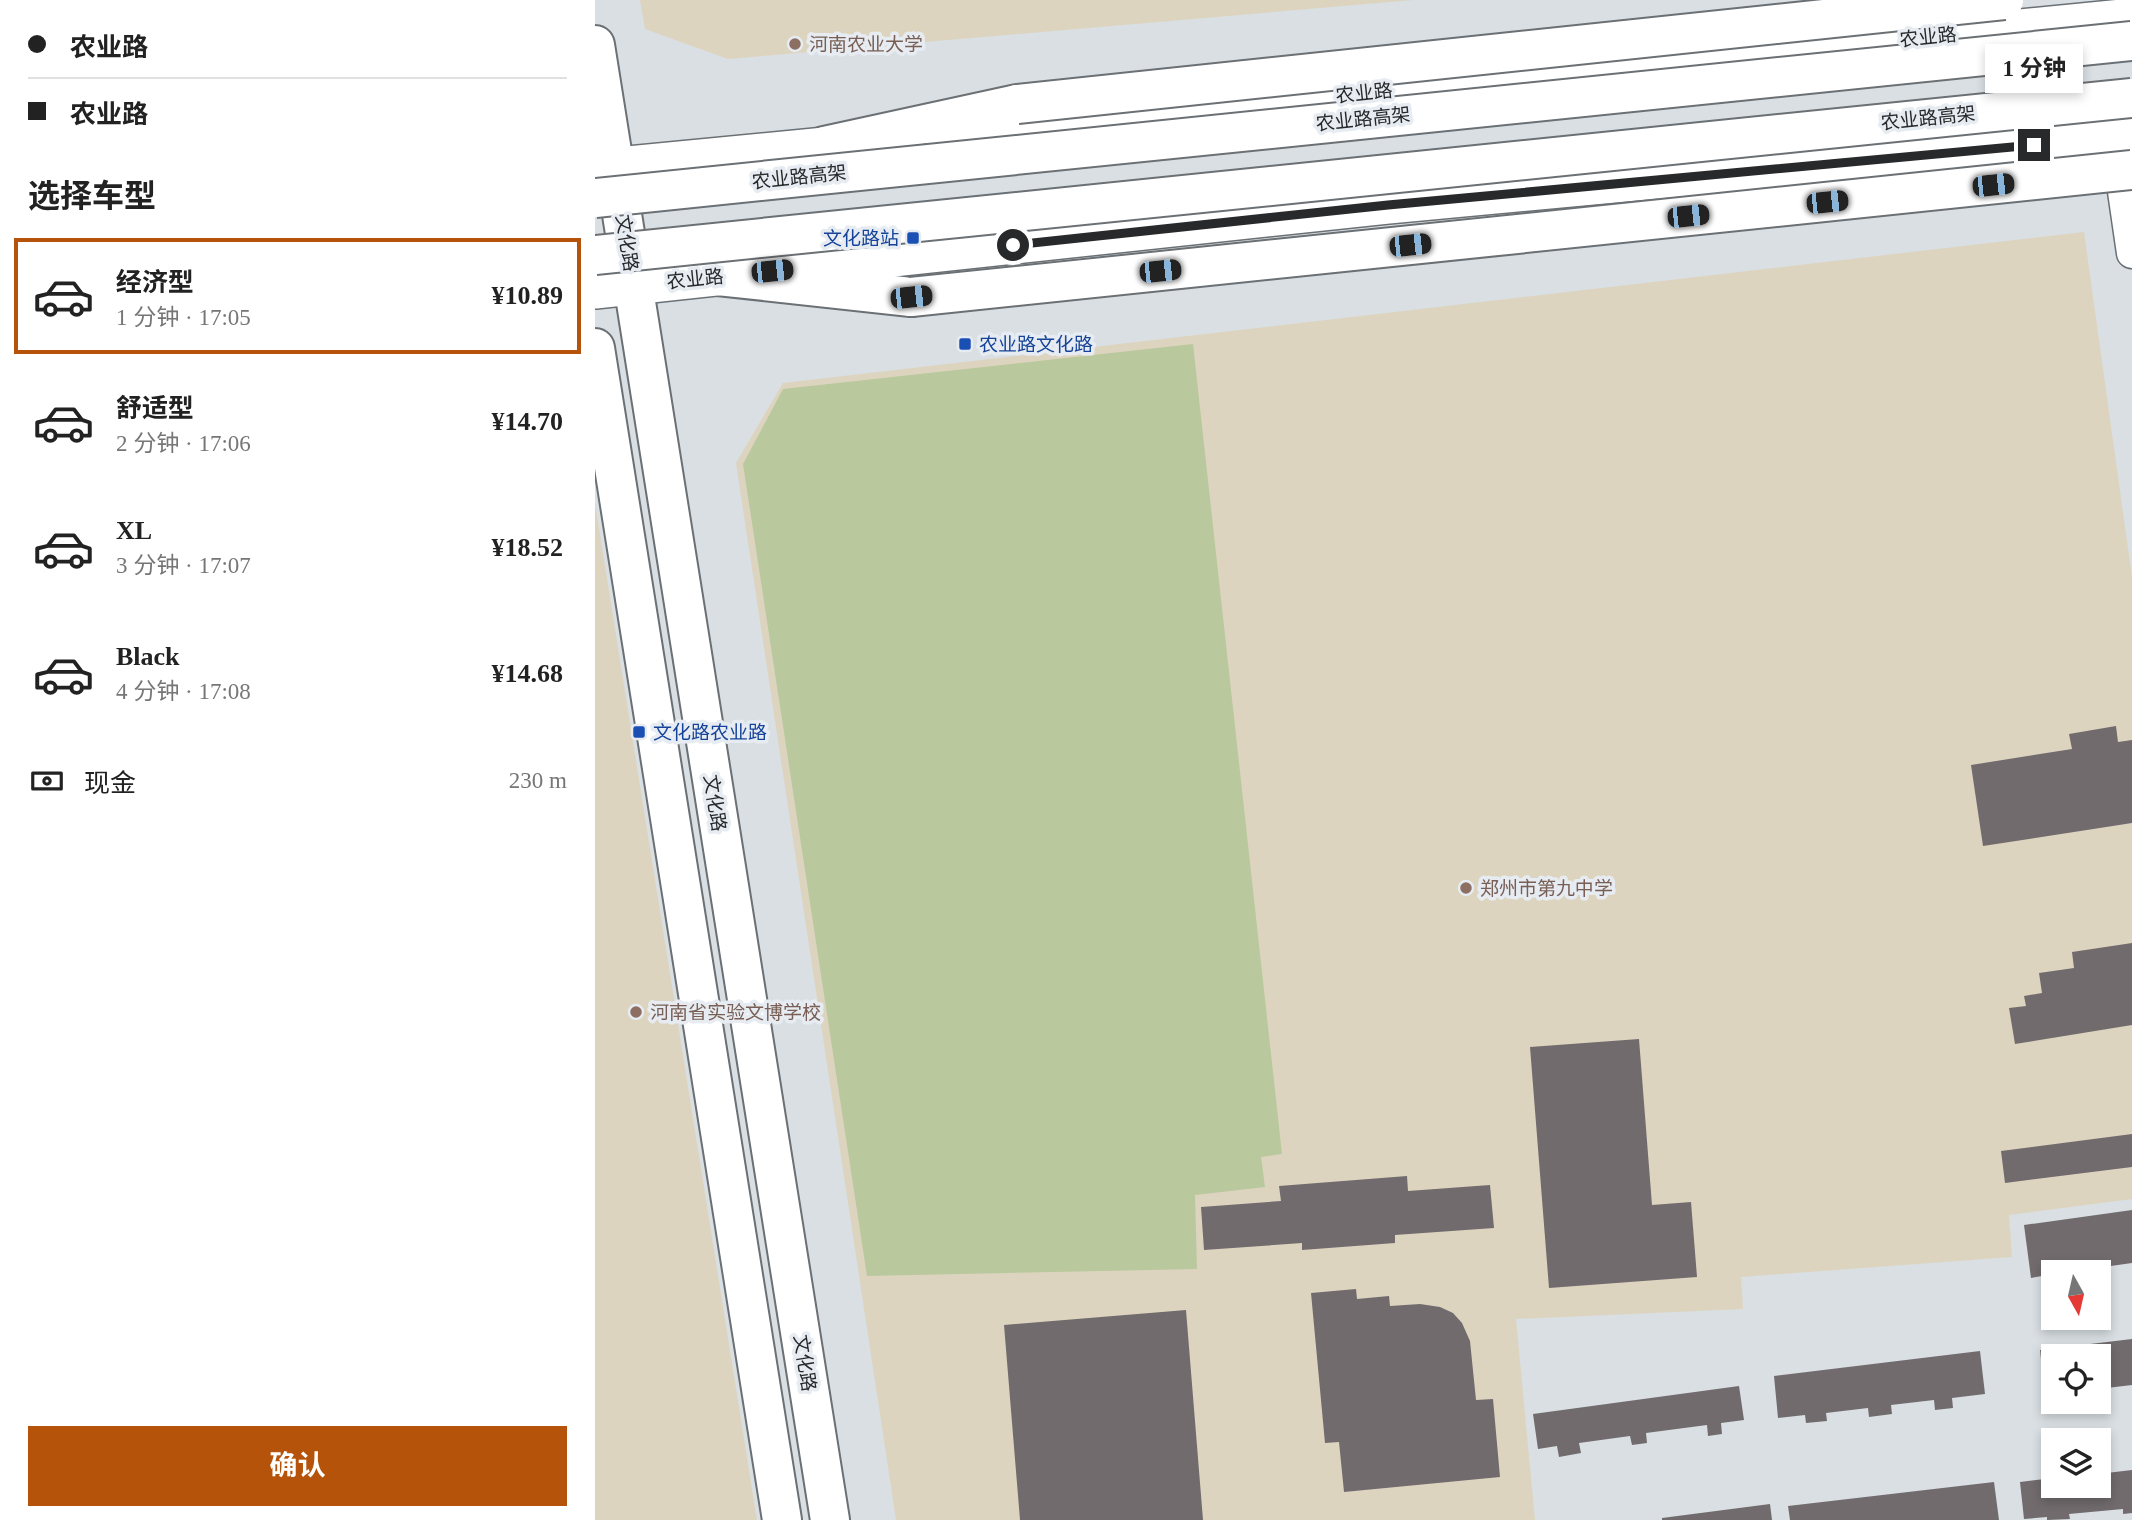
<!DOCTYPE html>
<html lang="zh">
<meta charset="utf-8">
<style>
body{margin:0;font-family:"Times New Roman","Noto Sans SC",serif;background:#f2f2f2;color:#222;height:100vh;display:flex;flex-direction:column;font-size:26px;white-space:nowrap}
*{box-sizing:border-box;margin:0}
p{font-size:23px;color:#767676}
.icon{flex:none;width:38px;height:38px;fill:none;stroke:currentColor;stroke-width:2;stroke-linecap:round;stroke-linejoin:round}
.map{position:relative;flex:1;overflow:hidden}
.side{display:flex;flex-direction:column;background:#fff;width:595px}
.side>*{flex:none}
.banner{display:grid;align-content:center;height:154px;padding:0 28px;background:#fff}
.needle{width:46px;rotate:172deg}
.fabs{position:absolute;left:1446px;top:1260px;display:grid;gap:14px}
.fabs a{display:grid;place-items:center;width:70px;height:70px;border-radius:0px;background:#fff;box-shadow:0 4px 10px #0003;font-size:35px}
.end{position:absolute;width:32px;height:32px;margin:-16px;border:9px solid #27292b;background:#fff;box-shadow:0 0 0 4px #fff}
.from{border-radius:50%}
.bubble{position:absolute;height:49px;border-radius:0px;background:#fff;box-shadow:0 4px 10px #0003;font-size:23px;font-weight:700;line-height:49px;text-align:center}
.car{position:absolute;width:21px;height:42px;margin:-21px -10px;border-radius:9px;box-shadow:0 0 5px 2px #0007;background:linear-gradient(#222 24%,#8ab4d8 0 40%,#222 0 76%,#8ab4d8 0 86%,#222 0)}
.banner b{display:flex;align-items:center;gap:24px;height:66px;font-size:26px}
.banner b+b{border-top:2px solid #e0e0e0}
.banner i{width:18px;height:18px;background:#222}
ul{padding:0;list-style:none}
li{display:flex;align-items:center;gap:21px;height:116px;margin:0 14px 10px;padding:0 14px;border:4px solid transparent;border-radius:0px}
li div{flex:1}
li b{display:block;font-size:26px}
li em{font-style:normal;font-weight:700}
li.selected{border-color:#b45309}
li>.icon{width:63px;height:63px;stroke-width:1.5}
h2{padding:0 28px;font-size:32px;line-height:84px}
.pay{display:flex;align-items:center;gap:18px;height:77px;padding:0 28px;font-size:26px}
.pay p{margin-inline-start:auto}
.cta{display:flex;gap:14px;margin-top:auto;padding:14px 28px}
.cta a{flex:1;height:80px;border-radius:0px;background:#b45309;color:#fff;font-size:28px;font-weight:700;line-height:80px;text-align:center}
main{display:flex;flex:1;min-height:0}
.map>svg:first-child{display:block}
</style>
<main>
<section class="side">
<div class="banner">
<b><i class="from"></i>农业路</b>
<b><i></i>农业路</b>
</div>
<h2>选择车型</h2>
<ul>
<li class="selected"><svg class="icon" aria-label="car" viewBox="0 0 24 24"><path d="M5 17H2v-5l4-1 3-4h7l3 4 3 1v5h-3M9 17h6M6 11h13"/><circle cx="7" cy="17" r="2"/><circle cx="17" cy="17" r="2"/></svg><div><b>经济型</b><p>1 分钟 · 17:05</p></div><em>¥10.89</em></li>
<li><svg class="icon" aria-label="car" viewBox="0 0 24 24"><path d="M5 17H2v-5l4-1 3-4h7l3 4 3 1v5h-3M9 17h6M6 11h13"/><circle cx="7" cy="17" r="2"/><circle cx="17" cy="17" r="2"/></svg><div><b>舒适型</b><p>2 分钟 · 17:06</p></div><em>¥14.70</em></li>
<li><svg class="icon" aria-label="car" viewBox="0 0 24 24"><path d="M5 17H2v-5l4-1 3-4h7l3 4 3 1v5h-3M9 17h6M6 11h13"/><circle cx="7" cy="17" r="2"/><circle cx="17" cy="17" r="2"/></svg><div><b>XL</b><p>3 分钟 · 17:07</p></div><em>¥18.52</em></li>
<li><svg class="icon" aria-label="car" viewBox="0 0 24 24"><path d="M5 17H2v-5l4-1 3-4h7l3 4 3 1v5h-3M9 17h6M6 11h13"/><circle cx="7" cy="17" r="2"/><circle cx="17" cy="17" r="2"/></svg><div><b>Black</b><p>4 分钟 · 17:08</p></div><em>¥14.68</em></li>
</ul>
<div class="pay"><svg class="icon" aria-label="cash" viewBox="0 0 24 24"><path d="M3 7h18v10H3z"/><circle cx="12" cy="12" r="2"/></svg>现金<p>230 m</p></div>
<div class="cta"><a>确认</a></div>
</section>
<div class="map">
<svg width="1537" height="1520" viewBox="0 0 1537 1520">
<rect width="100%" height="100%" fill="#d9dfe3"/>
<path fill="#ddd4bf" d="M 45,0 L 818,0 L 133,59 L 50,29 Z
M 1489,232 L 1537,577 L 1537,1199 L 1414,1215 L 1417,1257 L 1146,1277 L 1148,1309 L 921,1319 L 940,1520 L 301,1520 L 141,463 L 188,383 Z
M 0,503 L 162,1520 L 0,1520 Z"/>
<path fill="#b9c89d" d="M 598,344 L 687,1154 L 666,1157 L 670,1187 L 600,1195 L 602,1269 L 272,1276 L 148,464 L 188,389 Z"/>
<path fill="#716b6e" d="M 1521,726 L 1523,742 L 1537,740 L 1537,823 L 1388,846 L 1376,765 L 1477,749 L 1474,734 Z
M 1537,943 L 1537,1025 L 1420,1044 L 1414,1008 L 1431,1006 L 1429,996 L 1447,993 L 1444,973 L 1479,968 L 1477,952 Z
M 1044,1039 L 1057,1205 L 1096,1202 L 1102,1277 L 954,1288 L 935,1047 Z
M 1537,1134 L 1537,1167 L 1410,1183 L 1406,1151 Z
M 812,1176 L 813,1191 L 895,1185 L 899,1228 L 800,1235 L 800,1243 L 707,1250 L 707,1243 L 609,1250 L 606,1207 L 686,1201 L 684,1186 Z
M 1537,1210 L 1537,1263 L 1473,1272 L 1458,1272 L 1458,1274 L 1436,1278 L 1429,1225 Z
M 761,1289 L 762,1299 L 794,1296 L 795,1306 L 825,1304 L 845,1307 L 858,1313 L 867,1323 L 875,1341 L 881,1400 L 898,1399 L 905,1477 L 749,1492 L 744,1442 L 730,1443 L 716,1293 Z
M 591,1310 L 608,1520 L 425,1520 L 409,1325 Z
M 1537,1339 L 1537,1385 L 1503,1389 L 1503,1356 L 1458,1356 L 1458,1394 L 1450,1395 L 1445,1350 Z
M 1385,1351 L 1390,1394 L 1357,1398 L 1358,1408 L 1340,1410 L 1339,1400 L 1296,1405 L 1297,1414 L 1274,1417 L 1273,1408 L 1231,1413 L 1232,1421 L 1211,1423 L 1210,1415 L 1183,1418 L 1179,1376 Z
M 1144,1386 L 1149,1420 L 1126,1423 L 1127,1434 L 1113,1436 L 1112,1425 L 1051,1433 L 1052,1443 L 1037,1445 L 1035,1436 L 984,1443 L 986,1453 L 964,1457 L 962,1446 L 943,1449 L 938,1414 Z
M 1537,1470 L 1537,1513 L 1528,1514 L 1528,1509 L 1474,1514 L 1475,1519 L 1452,1520 L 1452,1517 L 1429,1519 L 1425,1482 L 1458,1478 L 1458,1486 L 1503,1486 L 1503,1474 Z
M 1399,1482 L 1404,1520 L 1195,1520 L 1193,1506 Z
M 1175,1504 L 1177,1520 L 1067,1520 L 1067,1518 Z"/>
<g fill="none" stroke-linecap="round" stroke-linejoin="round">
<defs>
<path id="minor" d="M 1522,150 L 1537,253"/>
<path id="tertiary" d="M 347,134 L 1537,17
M 0,168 L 261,143
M 0,290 L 793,205 L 1537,136"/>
<path id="secondary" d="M 0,45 L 235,1520
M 0,348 L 187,1520"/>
<path id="trunk" d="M 229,146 L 422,104
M 123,276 L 316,297"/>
</defs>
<use href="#minor" stroke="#6b7074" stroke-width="33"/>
<use href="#tertiary" stroke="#6b7074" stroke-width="40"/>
<use href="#secondary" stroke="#6b7074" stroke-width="42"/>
<use href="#trunk" stroke="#6b7074" stroke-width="42"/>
<use href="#minor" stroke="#fff" stroke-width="30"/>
<use href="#tertiary" stroke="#fff" stroke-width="37"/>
<use href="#secondary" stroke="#fff" stroke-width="38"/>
<use href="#trunk" stroke="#fff" stroke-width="38"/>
<defs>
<path id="trunk-bridge" d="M 422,104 L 1409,0
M 0,198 L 1537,41
M 0,255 L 1537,98
M 316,297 L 1537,170"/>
</defs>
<use href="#trunk-bridge" stroke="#6b7074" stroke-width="42" stroke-linecap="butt"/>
<use href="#trunk-bridge" stroke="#fff" stroke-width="38"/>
</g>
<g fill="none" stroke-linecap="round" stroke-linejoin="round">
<path stroke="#27292b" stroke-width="9" d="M 418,245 L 793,205 L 1439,145"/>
</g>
<g fill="#8d6e63" stroke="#e6ecf1" stroke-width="2.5">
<circle cx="200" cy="44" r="7"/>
<circle cx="871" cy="888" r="7"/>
<circle cx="41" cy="1012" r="7"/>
</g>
<g fill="#1a4fb4" stroke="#e6ecf1" stroke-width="2.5">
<rect x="311" y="231" width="14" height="14" rx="3.5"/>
<rect x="363" y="337" width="14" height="14" rx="3.5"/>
<rect x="37" y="725" width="14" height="14" rx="3.5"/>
</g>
<g text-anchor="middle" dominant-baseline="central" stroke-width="7" stroke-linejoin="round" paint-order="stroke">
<g font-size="19" fill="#27292b" stroke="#e6ecf1">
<text transform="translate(1333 37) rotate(-6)">农业路</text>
<text transform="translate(769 93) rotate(-6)">农业路</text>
<text transform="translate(1333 118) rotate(-6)">农业路高架</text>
<text transform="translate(768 119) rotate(-6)">农业路高架</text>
<text transform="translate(204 177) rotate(-6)">农业路高架</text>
<text transform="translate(32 243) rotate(81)">文化路</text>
<text transform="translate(100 279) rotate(-6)">农业路</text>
<text transform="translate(120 803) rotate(81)">文化路</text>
<text transform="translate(210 1363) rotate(81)">文化路</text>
</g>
<g font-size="19" fill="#785e54" stroke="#e6ecf1" text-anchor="start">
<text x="214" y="44">河南农业大学</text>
<text x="885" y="888">郑州市第九中学</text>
<text x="55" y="1012">河南省实验文博学校</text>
</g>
<g font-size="19" fill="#164399" stroke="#e6ecf1" text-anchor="start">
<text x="304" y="238" text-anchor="end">文化路站</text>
<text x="384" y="344">农业路文化路</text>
<text x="58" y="732">文化路农业路</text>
</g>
</g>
</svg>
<div class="fabs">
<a><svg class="needle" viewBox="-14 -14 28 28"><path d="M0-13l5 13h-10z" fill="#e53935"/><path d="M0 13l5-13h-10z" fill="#767676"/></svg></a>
<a><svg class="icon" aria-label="locate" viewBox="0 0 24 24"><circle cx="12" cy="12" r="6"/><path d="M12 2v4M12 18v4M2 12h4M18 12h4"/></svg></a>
<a><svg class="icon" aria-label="layers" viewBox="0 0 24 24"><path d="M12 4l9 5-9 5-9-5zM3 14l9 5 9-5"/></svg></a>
</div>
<i class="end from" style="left:418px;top:245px"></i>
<i class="end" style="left:1439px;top:145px"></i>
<div class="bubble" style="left:1390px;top:44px;width:98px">1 分钟</div>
<i class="car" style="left:1398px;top:185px;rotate:84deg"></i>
<i class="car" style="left:1232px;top:202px;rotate:84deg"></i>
<i class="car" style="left:1093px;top:216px;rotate:84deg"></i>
<i class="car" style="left:815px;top:245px;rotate:84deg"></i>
<i class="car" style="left:177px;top:271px;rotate:84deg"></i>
<i class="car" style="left:565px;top:271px;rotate:84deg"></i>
<i class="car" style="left:316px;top:297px;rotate:84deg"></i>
</div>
</main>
